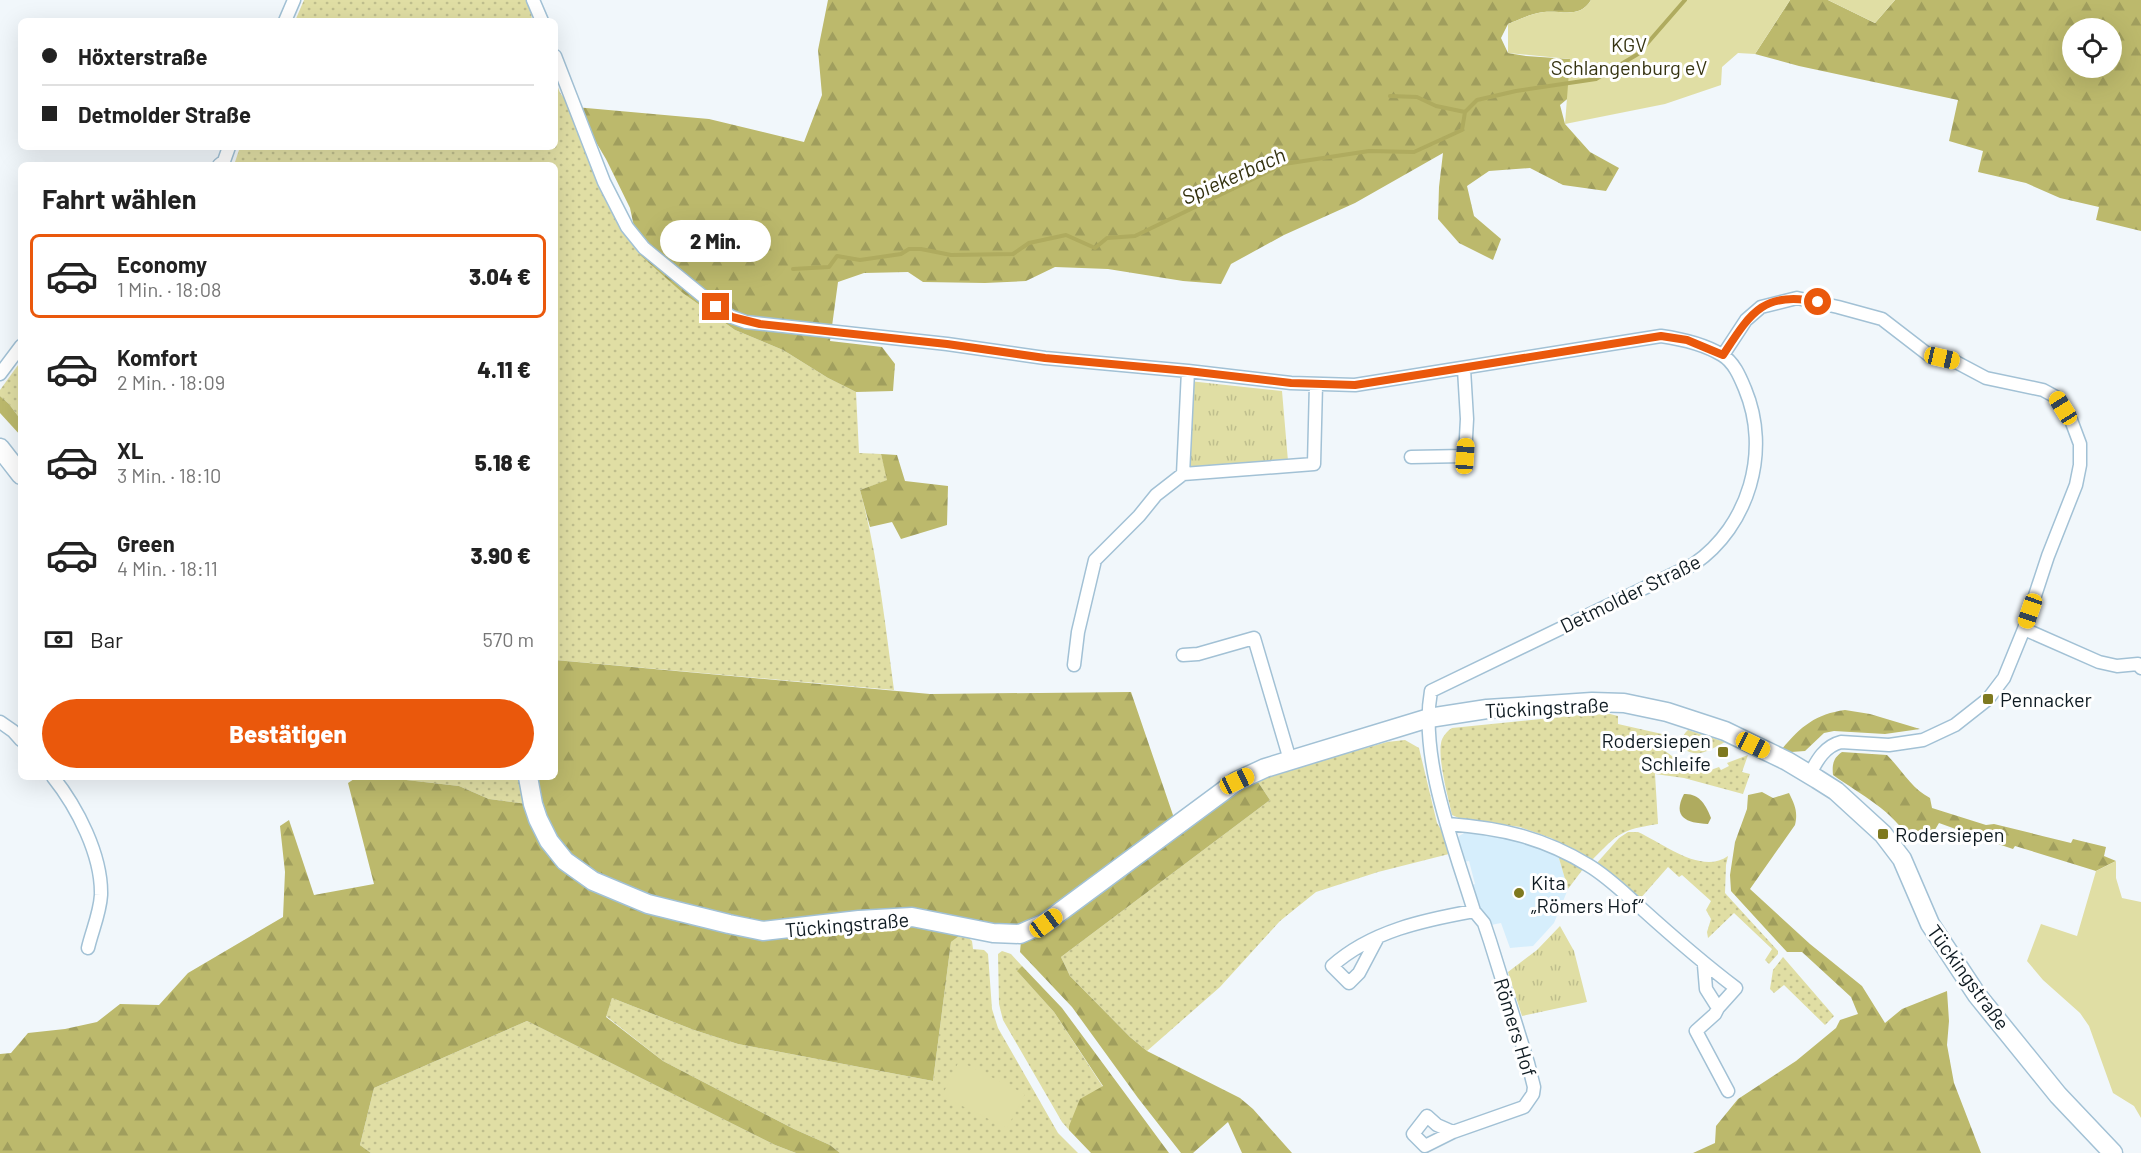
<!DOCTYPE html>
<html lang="de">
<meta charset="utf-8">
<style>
body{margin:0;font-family:Barlow,sans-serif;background:#f6f6f6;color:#222;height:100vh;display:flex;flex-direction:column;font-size:22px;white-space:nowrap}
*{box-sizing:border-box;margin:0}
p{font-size:20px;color:#767676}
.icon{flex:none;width:33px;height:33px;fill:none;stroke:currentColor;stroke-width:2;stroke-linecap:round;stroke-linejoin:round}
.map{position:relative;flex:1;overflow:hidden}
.side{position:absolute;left:18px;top:162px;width:540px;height:618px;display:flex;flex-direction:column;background:#fff;border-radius:9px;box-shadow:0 6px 24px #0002}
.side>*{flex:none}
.banner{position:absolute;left:18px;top:18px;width:540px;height:132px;border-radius:9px;box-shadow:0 6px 24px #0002;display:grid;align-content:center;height:132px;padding:0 24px;background:#fff}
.fabs{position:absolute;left:2062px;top:18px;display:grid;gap:12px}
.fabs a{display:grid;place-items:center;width:60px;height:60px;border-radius:50%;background:#fff;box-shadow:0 6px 24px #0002;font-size:30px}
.end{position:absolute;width:27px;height:27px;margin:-14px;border:8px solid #ea580c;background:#fff;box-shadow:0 0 0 3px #fff}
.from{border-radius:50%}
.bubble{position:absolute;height:42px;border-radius:21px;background:#fff;box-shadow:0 6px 24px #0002;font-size:20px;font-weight:800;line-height:42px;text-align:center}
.car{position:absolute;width:18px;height:36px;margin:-18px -9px;border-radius:8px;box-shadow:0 0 4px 2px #0007;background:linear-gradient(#f5c518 24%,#345 0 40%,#f5c518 0 76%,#345 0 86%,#f5c518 0)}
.banner b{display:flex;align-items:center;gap:21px;height:57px;font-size:22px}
.banner b+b{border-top:2px solid #e0e0e0}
.banner i{width:15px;height:15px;background:#222}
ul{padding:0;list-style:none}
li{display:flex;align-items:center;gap:18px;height:84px;margin:0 12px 9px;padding:0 12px;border:3px solid transparent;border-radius:9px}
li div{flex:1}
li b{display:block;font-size:22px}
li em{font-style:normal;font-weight:800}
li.selected{border-color:#ea580c}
li>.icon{width:54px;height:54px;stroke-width:1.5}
h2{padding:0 24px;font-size:27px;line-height:72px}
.pay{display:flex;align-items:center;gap:15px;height:66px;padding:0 24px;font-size:22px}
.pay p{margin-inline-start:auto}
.action{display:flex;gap:12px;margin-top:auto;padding:12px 24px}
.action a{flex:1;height:69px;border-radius:36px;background:#ea580c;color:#fff;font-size:24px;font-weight:800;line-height:69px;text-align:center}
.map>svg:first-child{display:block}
</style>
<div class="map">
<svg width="2141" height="1153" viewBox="0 0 2141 1153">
<defs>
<pattern id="grass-dots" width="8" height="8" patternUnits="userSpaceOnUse" patternTransform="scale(1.5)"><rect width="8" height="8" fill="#e0dea4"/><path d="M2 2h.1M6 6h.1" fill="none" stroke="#bfbe8d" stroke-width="1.8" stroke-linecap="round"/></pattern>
<pattern id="forest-firs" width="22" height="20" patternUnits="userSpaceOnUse" patternTransform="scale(1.5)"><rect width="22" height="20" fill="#bcb96c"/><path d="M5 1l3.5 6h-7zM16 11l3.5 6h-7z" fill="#a09e5d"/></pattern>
<pattern id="park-tufts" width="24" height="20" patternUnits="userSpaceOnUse" patternTransform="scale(1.5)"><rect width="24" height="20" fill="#e0dea4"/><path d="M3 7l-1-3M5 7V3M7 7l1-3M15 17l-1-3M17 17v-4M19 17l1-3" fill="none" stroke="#bfbe8d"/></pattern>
</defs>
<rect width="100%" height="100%" fill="#f1f7fb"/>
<path fill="#d6eefc" d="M 1466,832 L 1489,834 L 1527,842 L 1558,855 L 1568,889 L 1554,923 L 1533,946 L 1510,948 L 1501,923 L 1491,925 L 1476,904 L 1470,886 L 1475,884 L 1469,861 L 1464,862 L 1458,839 L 1459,836 Z"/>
<path fill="url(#grass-dots)" d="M 304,0 L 526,0 L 531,10 L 532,21 L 295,21 Z
M 555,71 C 558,83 556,92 567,100 L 608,206 L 626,232 L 684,294 L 735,330 L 783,350 L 828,378 L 856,392 L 859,453 L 881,454 L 888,480 L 860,490 C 878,556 885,623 894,690 L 555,660 L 555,165 L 234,165 L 240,147 L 555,147 Z
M 21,361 L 21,420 L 9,404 L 0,396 L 0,390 Z
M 1610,714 L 1618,716 L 1618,724 L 1662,734 L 1665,751 L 1687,767 L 1706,766 L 1708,771 L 1719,767 L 1721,770 L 1729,766 L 1727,763 L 1748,755 L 1742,772 L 1750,774 L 1743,794 L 1684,778 L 1655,774 L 1658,824 C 1620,830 1619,833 1592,860 L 1551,838 L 1520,827 L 1461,819 L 1452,815 C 1448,797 1438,760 1441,743 C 1442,737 1447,731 1452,728 L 1580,715 Z
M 1688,730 L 1725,742 C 1711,749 1698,759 1684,749 C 1681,742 1682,735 1688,730 Z
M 1405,740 L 1419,748 L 1437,823 L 1443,833 L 1449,854 L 1378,872 L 1316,892 L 1280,921 L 1220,987 L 1147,1051 L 1130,1037 L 1070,976 L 1061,957 L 1270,800 L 1256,779 L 1387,742 Z
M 380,777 L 523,777 L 527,804 L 489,799 L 459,786 Z
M 1628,832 L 1638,832 C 1664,844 1702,875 1728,856 L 1726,865 L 1725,893 L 1778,951 L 1778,954 L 1769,964 L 1765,960 L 1772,949 L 1734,913 L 1708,938 L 1707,932 L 1711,919 L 1706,910 L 1711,901 L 1682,875 L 1679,877 L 1668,867 L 1639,900 L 1596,864 L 1619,838 Z
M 1558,855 L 1583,869 L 1568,889 Z
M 963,933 L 972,941 L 973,949 L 984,950 L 988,954 L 992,1009 L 998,1028 L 1058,1133 L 1078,1153 L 840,1153 L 830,1145 L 794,1129 L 663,1061 L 606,1016 L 612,998 L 694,1030 L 738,1044 L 933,1081 L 951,942 Z
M 1002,951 L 1011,954 L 1022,966 L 1018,972 L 1054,1012 L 1103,1087 L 1069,1126 L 1069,1130 L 1062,1122 L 1003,1020 L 999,1004 L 998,954 Z
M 1783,957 L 1834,1016 L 1825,1025 L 1784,985 L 1774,993 L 1770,989 L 1773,970 Z
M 527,1021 L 775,1145 L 796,1153 L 371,1153 L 360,1145 L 374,1088 Z"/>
<path fill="url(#forest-firs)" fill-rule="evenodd" d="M 828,0 L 1591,0 C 1580,19 1561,10 1544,12 C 1532,13 1519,20 1508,24 L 1501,38 L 1508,53 L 1526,56 L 1570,59 L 1589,81 L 1560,105 L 1565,124 L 1590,152 L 1619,168 L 1606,191 L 1563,185 L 1530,168 L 1489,171 L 1467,186 L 1474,216 L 1501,239 L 1493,260 L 1459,243 L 1438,219 L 1439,187 L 1443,153 L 1355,203 L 1284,235 L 1231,264 L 1221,284 L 1183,281 L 1108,269 L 1055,267 L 1026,281 L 985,283 L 923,282 L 908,272 L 864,273 L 838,282 L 830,341 L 882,347 L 895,364 L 893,391 L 856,392 L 828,378 L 783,350 L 735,330 L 684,294 L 640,255 L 630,208 L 606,159 L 575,107 L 709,119 L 804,142 L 822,95 L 818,50 Z
M 1790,0 L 1828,0 L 1875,23 L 1895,0 L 2141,0 L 2141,231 L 2096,220 L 2099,207 L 2060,198 L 2026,183 L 1978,172 L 1983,151 L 1949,141 L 1958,100 L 1799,66 L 1755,54 ZM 2073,28 L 2112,28 L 2112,68 L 2073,68 Z
M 0,396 L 9,404 L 21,420 L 21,436 L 0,413 Z
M 881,454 L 897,455 L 905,481 L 948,486 L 947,525 L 901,539 L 892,522 L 870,527 L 860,490 L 887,480 Z
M 555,660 L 930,694 L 1131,692 L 1174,818 L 1256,779 L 1270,800 L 1061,957 L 1070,976 L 1130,1037 L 1147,1051 L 1240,1098 L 1253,1109 L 1292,1153 L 1242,1153 L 1228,1122 L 1193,1153 L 1181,1153 L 1138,1098 L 1072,1007 L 1020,952 L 1021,941 L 970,928 L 951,942 L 933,1081 L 738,1044 L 694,1030 L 612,998 L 606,1017 L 663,1061 L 794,1129 L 830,1145 L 840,1153 L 796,1153 L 775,1145 L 527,1021 L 374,1088 L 360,1145 L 371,1153 L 0,1153 L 0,1054 L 11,1053 L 28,1033 L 65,1029 L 97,1022 L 120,1004 L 159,1005 L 188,973 L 283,917 L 285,872 L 280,826 L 289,820 L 314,895 L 374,884 L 348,783 L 357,777 L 380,777 L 459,786 L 489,799 L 527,804 L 528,777 L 555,777 Z
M 1845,710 L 1870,714 L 1920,729 L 1885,734 L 1834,731 L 1824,733 L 1805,751 L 1791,752 L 1782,749 C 1801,726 1816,714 1845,710 Z
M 1842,752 L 1887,755 C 1902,770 1911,788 1930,798 L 1932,808 L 1986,825 L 1994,824 L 2071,843 L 2073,839 L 2106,847 L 2104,856 L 2116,861 L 2096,871 L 2015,846 L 2013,849 L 1992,842 L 1976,834 L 1975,836 L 1939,823 L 1933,833 L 1910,841 C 1893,810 1861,795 1833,775 C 1832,765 1833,758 1842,752 Z
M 1762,792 L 1773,798 L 1789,793 C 1795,805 1798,812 1795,825 L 1750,889 L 1810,944 L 1862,986 L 1885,1023 L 1902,1009 L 1947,991 L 1949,1021 L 1947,1045 L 1954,1083 L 1981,1153 L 1693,1153 L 1715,1143 L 1716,1126 L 1738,1099 L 1796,1061 L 1836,1028 L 1840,1020 L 1858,1014 L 1851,997 L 1802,952 L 1787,952 L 1731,891 L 1730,875 L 1735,842 L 1747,809 L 1748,795 Z
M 1022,966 L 1062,1008 L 1169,1153 L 1091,1153 L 1069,1130 L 1069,1126 L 1080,1099 L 1103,1086 L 1054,1012 L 1017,971 Z"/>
<path fill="url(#park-tufts)" d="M 1189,381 L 1282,391 L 1288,461 L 1188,470 Z
M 1560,926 L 1574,951 L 1587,1002 L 1522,1016 L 1508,972 L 1537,950 Z"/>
<path fill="#e0dea4" d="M 1591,0 L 1790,0 L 1755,54 L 1738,53 L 1722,67 L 1721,85 L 1665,104 L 1565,124 L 1570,59 L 1508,53 L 1508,24 C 1519,20 1532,13 1544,12 C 1561,10 1580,19 1591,0 Z
M 1828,0 L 1895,0 L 1875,23 Z
M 2116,861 L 2116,878 L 2122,898 L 2141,902 L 2141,1118 L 2134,1106 L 2113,1093 L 2089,1026 L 2080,1013 L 2043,980 L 2027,961 L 2041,924 L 2077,936 L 2096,871 Z
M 959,1061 L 1025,1094 L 1007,1128 L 942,1096 Z"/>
<path fill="#afab5f" d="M 1684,794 C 1699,793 1706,805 1711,818 L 1708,824 C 1686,823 1672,817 1684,794 Z"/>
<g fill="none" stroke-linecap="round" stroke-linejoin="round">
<path stroke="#afab5f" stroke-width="4" d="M 1390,96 L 1417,97 L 1436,106 L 1465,112
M 793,269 L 829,267 L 837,256 L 860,260 L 901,254 L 909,249 L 921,249 L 951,255 L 1013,254 L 1029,243 L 1066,235 L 1095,248 L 1107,238 L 1135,236 L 1284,164 L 1369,151 L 1414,152 L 1462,130 L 1465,112 L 1477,100 L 1516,91 L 1596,79 L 1638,54 L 1685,0"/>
<defs>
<path id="street" d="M 533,0 L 542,21
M 285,21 L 294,0
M 555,56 L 604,182 L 627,227 L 644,248 L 716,307 L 732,317 L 746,322 L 947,344 L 1045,358 L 1188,371 L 1291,383 L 1355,385 L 1661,336 C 1682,339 1704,344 1722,355 C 1734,362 1740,377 1745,389 C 1771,451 1749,526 1694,564 L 1431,691 C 1419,758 1454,846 1474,911 L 1484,923 L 1490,941 L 1528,1063 L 1534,1087 L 1533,1094 L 1524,1107 L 1453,1132 L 1437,1125 L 1427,1116 L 1413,1134 L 1425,1146 L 1453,1132
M 219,165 L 224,161 L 229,147
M 1723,355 L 1746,320 L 1761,307 L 1797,298 L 1838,307 L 1882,319 L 1930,356 L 1954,361 L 1986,378 L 2043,390 L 2056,397 L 2071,420 L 2080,444 L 2080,465 L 2076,485 L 2048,556 L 2024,629 L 2004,678 L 1988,699 L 1955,725 L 1923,740 L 1889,745 L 1841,742 C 1825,746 1817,760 1810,774
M 0,374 L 21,346
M 1411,457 L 1465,456 L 1467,419 L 1464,369
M 1183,474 L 1188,371
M 2024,629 L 2099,662 L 2117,666 L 2138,664 L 2141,668
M 1183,655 L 1198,654 L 1254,638 L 1290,760
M 1074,665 L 1078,632 L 1095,560 L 1139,516 L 1156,495 L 1183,474 L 1314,464 L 1316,384
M 0,722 L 13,731 L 21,740
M 53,777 C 77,807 102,855 101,895 C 100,913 92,931 88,948
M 1448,824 C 1500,828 1542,837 1588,865 C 1607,876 1624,893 1641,908 C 1672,936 1703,963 1736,988 L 1718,1008 L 1706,989 L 1704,965
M 1378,937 L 1359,973 L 1349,983 L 1332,966 C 1371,931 1424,920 1474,911
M 1718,1008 L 1715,1014 L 1696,1031 L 1728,1091"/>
<path id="secondary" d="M 0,448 L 21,475
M 528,777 L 533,804 L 538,819 L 549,841 L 565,861 L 593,881 L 648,904 L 729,924 L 763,931 L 859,920 L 912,917 L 993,933 L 1020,934 L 1045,923 L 1237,781 L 1265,768 L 1429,718 L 1487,709 L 1592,702 L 1624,703 L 1667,712 L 1725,731 L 1787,761 L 1817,779 L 1836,791 L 1883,834 L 1902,859 L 1930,924 L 1977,995 L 2058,1095 L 2113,1153"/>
</defs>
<use href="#street" stroke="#a2c1d5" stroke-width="15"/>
<use href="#secondary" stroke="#a2c1d5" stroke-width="21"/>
<use href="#street" stroke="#fff" stroke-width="12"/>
<use href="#secondary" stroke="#fff" stroke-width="18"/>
</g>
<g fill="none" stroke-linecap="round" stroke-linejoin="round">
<path stroke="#ea580c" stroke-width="8" d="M 716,307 L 732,317 L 760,324 L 947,344 L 1045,358 L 1188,371 L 1291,383 L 1355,385 L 1661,336 L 1687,340 L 1723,355 C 1750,314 1763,290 1818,302"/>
</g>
<g fill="#7e791f" stroke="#fff" stroke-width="2">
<rect x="1982" y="693" width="12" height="12" rx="3"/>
<rect x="1717" y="746" width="12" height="12" rx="3"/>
<rect x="1877" y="828" width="12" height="12" rx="3"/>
<circle cx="1519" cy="893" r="6"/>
</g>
<g text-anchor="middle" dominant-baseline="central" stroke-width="6" stroke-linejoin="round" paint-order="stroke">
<g font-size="20" fill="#363412" stroke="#fff">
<text x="1629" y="44">KGV<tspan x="1629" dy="23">Schlangenburg eV</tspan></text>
</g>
<g font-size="20" fill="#0f1b22" stroke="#fff">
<text transform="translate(1630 593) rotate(-26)">Detmolder Straße</text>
<text transform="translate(1547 707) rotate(-3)">Tückingstraße</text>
<text transform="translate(847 924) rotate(-5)">Tückingstraße</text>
<text transform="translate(1969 977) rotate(54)">Tückingstraße</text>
<text transform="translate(1516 1027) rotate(73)">Römers Hof</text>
</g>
<g font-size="20" fill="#0f1b22" stroke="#fff" text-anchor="start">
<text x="2000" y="699">Pennacker</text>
<text x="1711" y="740" text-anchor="end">Rodersiepen<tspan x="1711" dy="23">Schleife</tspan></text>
<text x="1895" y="834">Rodersiepen</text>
<text x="1531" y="882">Kita<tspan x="1531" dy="23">„Römers Hof“</tspan></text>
</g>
<g font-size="21" font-style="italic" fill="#343210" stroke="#fff">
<text transform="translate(1233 175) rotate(-24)">Spiekerbach</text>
</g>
</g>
</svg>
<div class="fabs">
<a><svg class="icon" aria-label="locate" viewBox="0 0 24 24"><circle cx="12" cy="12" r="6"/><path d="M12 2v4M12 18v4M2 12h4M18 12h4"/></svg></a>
</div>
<i class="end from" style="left:1818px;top:302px"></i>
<i class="end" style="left:716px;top:307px"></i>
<div class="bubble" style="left:660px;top:220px;width:111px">2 Min.</div>
<i class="car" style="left:1942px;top:358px;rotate:103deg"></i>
<i class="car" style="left:2063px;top:408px;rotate:328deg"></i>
<i class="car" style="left:1465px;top:456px;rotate:4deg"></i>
<i class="car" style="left:2030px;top:611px;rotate:199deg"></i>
<i class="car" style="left:1753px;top:745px;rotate:116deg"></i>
<i class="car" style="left:1237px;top:781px;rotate:65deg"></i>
<i class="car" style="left:1046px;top:923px;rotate:54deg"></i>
<div class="banner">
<b><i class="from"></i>Höxterstraße</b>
<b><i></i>Detmolder Straße</b>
</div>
<section class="side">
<h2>Fahrt wählen</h2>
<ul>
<li class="selected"><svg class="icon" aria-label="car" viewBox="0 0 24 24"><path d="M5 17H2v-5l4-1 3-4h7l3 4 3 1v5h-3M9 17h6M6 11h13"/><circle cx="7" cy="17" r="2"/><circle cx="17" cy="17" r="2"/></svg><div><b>Economy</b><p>1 Min. · 18:08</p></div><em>3.04 €</em></li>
<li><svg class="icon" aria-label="car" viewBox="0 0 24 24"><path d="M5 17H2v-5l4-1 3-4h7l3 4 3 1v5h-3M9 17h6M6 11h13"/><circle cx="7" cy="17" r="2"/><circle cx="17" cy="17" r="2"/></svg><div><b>Komfort</b><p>2 Min. · 18:09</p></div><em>4.11 €</em></li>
<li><svg class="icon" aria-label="car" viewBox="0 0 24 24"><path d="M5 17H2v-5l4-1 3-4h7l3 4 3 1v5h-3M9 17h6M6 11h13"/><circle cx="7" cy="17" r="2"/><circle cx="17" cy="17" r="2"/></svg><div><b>XL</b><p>3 Min. · 18:10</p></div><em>5.18 €</em></li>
<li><svg class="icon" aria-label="car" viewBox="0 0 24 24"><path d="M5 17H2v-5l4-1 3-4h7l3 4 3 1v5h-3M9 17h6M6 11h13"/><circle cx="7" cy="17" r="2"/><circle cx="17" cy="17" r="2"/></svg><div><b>Green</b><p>4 Min. · 18:11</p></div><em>3.90 €</em></li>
</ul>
<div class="pay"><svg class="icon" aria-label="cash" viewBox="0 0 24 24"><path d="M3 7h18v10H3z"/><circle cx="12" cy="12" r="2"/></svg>Bar<p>570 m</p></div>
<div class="action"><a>Bestätigen</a></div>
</section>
</div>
